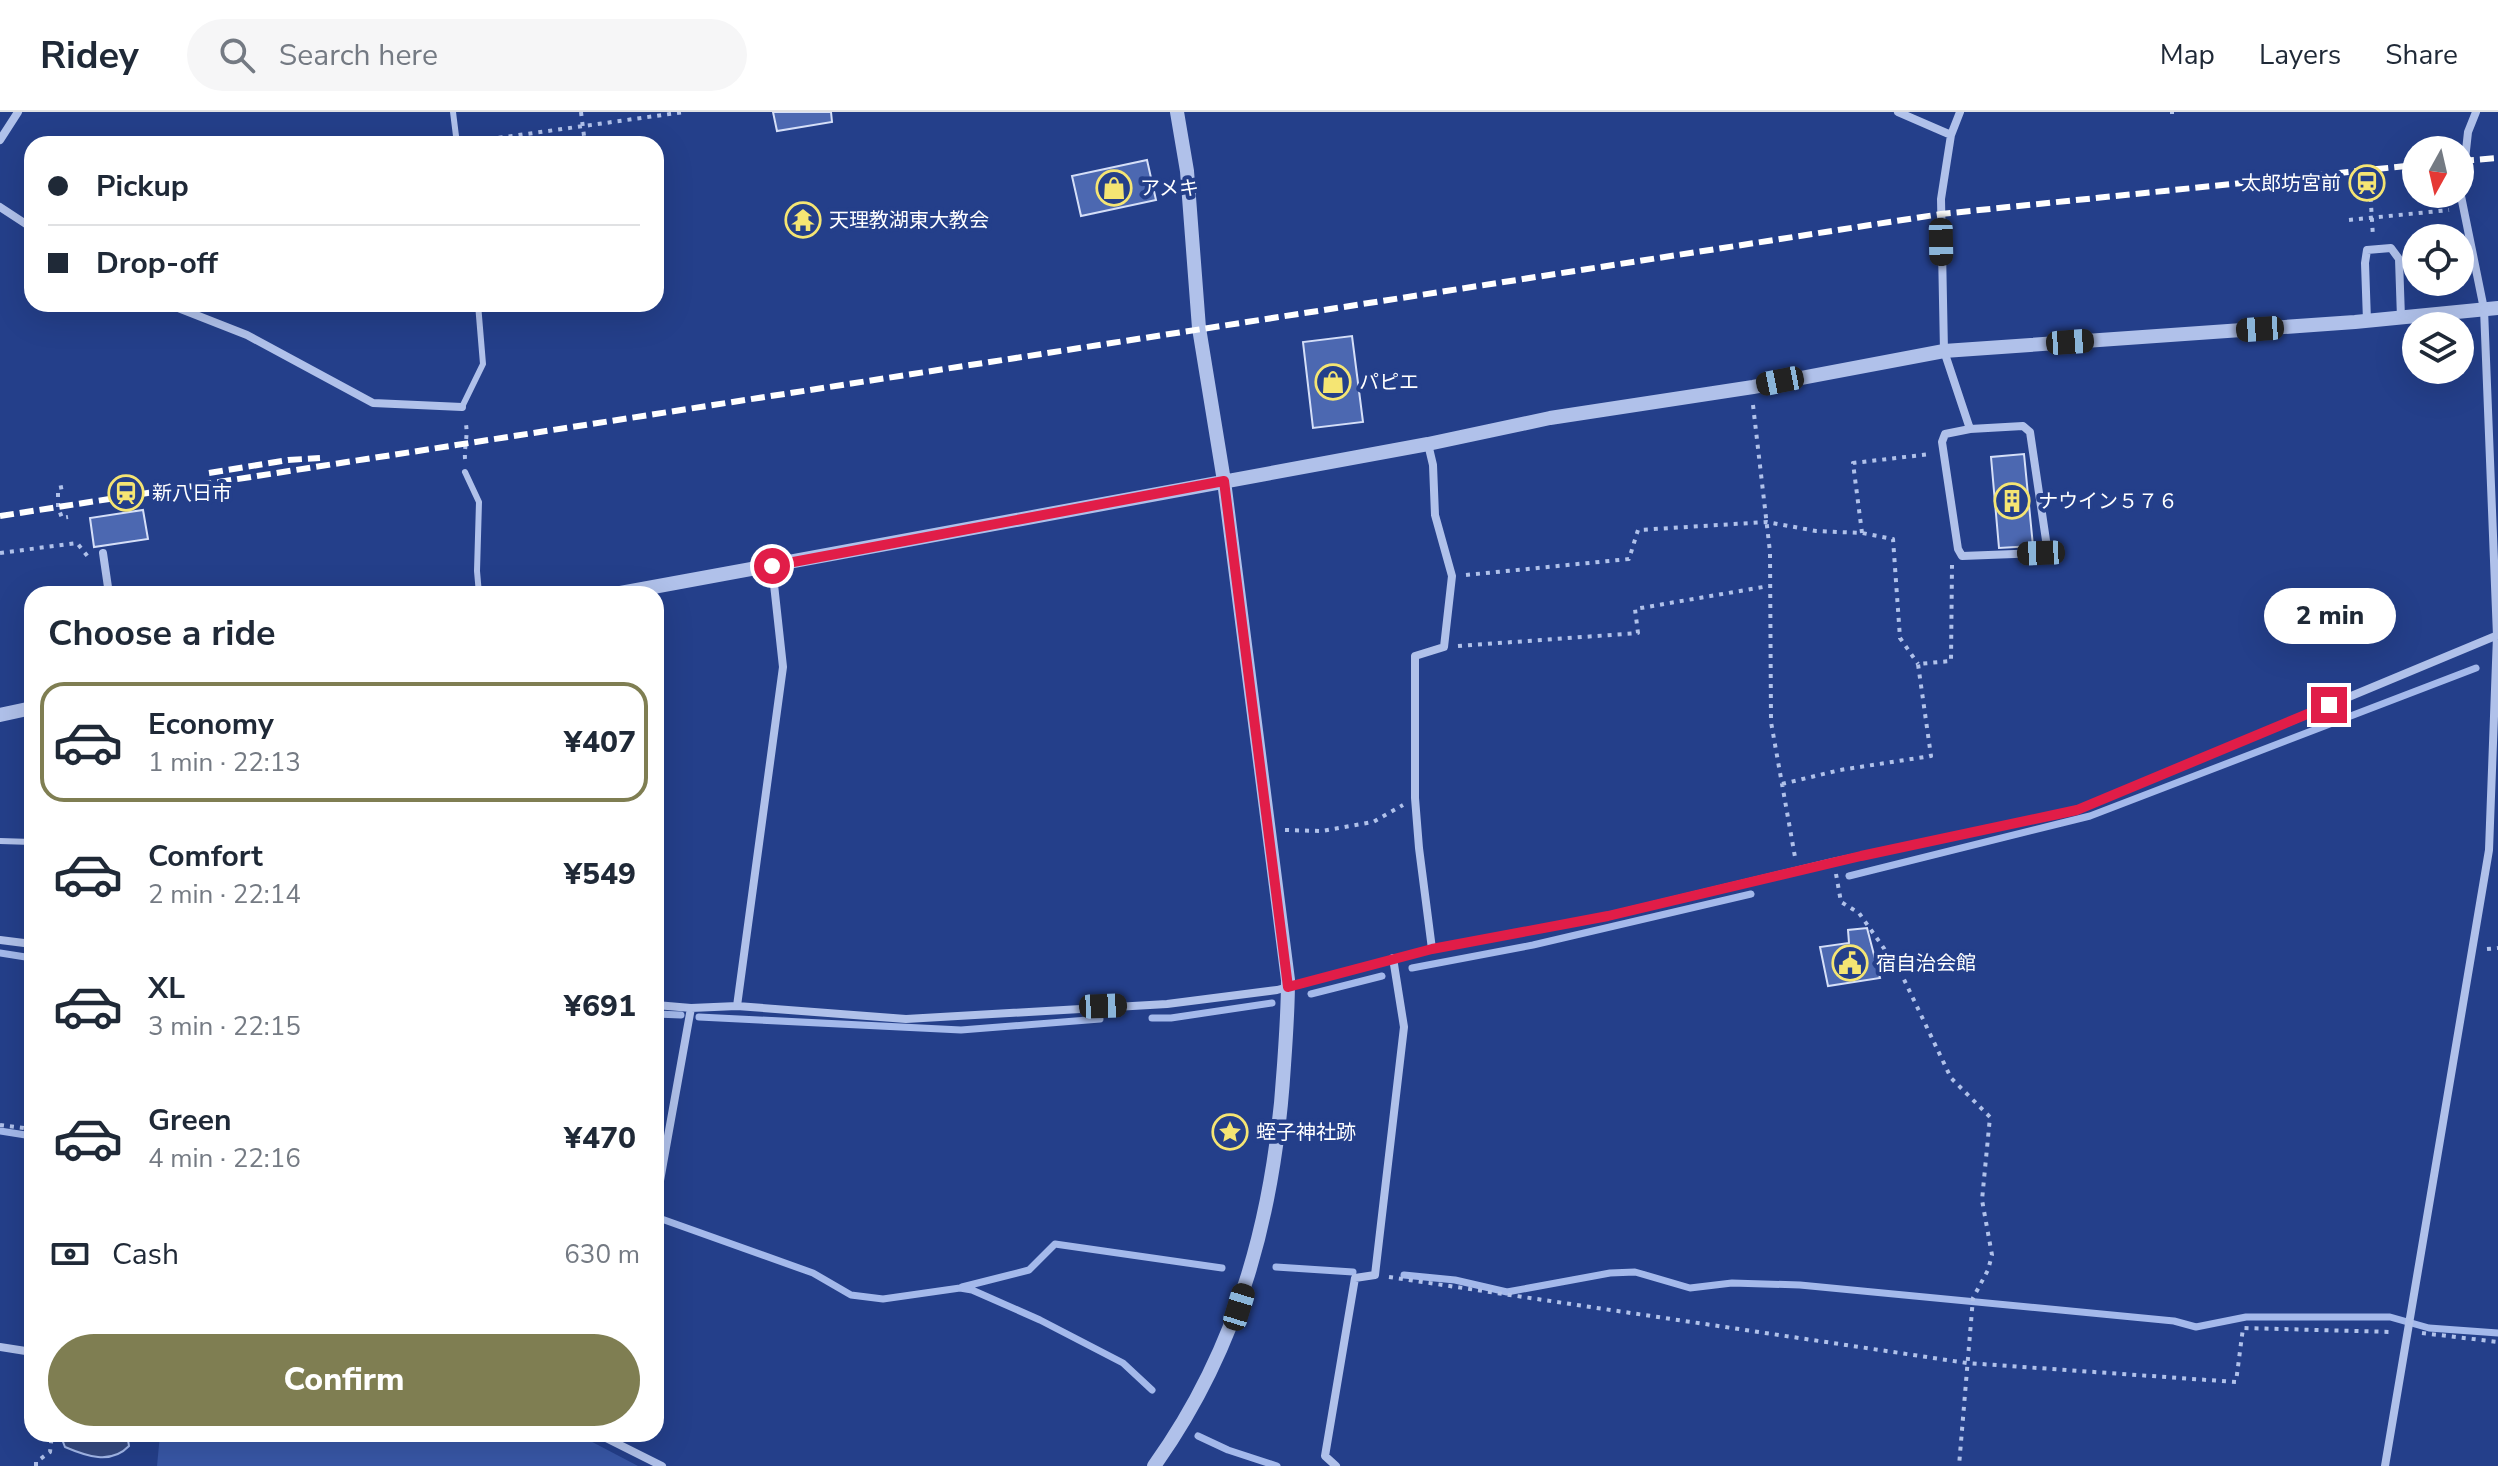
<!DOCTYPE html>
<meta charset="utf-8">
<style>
body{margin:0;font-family:"Nunito Sans","Noto Sans JP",sans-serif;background:#f6f6f7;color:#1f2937;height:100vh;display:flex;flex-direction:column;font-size:30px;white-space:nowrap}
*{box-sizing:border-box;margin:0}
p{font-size:26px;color:#747a83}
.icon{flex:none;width:44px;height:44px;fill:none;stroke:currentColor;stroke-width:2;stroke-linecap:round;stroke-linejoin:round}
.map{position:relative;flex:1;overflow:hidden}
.drawer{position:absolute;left:24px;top:474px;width:640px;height:856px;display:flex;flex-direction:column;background:#fff;border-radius:24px;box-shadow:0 8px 32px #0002}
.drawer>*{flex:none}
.guide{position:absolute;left:24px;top:24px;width:640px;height:176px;border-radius:24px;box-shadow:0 8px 32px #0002;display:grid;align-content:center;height:176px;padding:0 24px;background:#fff}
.needle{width:52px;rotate:188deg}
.tools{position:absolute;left:2402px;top:24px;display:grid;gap:16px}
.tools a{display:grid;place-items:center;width:72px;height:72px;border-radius:50%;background:#fff;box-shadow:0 8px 32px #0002;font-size:40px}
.end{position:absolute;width:36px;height:36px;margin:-18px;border:10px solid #e11d48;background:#fff;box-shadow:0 0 0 4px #fff}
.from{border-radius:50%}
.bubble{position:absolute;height:56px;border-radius:28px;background:#fff;box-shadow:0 8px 32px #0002;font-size:26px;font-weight:800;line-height:56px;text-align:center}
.car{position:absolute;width:24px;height:48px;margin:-24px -12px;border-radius:10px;box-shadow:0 0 6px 2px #0007;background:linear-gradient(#222 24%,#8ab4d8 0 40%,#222 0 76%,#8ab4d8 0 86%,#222 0)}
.guide b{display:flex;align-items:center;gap:28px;height:76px;font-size:30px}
.guide b+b{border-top:2px solid #e0e1e3}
.guide i{width:20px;height:20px;background:#1f2937}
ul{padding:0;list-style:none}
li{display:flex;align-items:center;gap:24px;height:120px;margin:0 16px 12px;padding:0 8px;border:4px solid transparent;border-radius:24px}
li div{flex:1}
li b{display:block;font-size:30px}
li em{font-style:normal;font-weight:800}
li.on{border-color:#7f7e52}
li>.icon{width:72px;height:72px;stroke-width:1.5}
h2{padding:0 24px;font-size:36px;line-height:96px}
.pay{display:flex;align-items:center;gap:20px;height:88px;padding:0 24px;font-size:30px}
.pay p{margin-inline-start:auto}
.cta{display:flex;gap:16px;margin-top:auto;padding:16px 24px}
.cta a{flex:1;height:92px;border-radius:48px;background:#7f7e52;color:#fff;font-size:32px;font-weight:800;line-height:92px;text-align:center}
header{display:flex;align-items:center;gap:48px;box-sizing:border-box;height:112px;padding:0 40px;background:#fff;border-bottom:2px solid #e0e1e3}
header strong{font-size:38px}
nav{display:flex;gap:44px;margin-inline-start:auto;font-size:28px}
.search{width:560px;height:72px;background:#f6f6f7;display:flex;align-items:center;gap:20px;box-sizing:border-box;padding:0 28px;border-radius:44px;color:#747a83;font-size:30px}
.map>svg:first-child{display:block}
</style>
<header>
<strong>Ridey</strong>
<div class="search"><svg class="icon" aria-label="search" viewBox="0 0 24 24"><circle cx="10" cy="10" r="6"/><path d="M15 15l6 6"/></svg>Search here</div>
<nav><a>Map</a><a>Layers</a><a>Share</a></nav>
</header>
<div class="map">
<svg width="2498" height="1354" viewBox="0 0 2498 1354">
<rect width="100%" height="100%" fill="#243f8a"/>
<path fill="#3857a6" d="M 160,1322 L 577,1322 L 638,1354 L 157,1354 Z"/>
<path fill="#364a81" stroke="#a4b9eb" stroke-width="2" d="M 60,1322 L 127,1322 L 129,1334 C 111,1353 86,1344 65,1335 Z"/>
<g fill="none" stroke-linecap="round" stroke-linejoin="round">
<path stroke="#a4b9eb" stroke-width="7" d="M 1849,764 L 2090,704 L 2476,556
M 0,841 L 32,846
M 1412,856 L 1533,833 L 1751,782
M 1311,882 L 1382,864
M 656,902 L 681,903
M 699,905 L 961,918 L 1100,907
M 1152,906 L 1171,906 L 1272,891
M 0,1019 L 32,1024
M 656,1105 L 813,1161 L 851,1183 L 883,1187 L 960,1176 L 972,1178 L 1040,1208 L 1123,1251 L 1152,1278
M 1276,1155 L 1353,1160
M 1404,1163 L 1455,1168 L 1507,1180 L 1610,1161 L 1635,1160 L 1690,1176 L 1732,1171 L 1800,1173 L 2174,1209 L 2196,1215 L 2246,1205 L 2390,1205 L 2429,1216 L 2498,1221
M 962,1175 L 1029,1158 L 1055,1132 L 1222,1156
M 1198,1324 L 1228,1338 L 1277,1354"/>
</g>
<path fill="#4c68b1" stroke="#d5dff8" stroke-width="2" d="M 773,0 L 831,0 L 832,10 L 777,19 Z
M 1147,48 L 1156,88 L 1081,104 L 1072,64 Z
M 1352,224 L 1363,310 L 1313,316 L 1303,230 Z
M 2024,342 L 2033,434 L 1999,436 L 1991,345 Z
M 143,398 L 148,427 L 94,435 L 90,406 Z
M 1867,816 L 1880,866 L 1828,874 L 1820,835 L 1849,831 L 1848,818 Z"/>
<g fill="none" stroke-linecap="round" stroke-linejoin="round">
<path stroke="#b0c1ea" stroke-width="4" stroke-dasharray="4 6" stroke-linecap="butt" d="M 581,0 L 585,32
M 2170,0 L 2174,0
M 469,30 L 684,0
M 2370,76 L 2373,125
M 2349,108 L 2449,98
M 1753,293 L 1770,440 L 1771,610 L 1795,745
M 465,347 C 464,333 469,322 465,308
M 63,375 L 58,376 L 58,395 L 62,406 L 68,405
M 1862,421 L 1853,351 L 1931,342
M 0,441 L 77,431 L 89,446
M 1466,463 L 1629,447 L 1638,418 L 1767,410 L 1816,419 L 1862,421 L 1893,427 L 1900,526 L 1918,552
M 1458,534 L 1638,521 L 1635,497 L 1769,474
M 1782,672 L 1840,658 L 1931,644 L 1918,552 L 1951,549 L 1952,453
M 1285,718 L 1322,719 L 1373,710 L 1403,693
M 1836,762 L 1841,790 L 1859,801 L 1900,859 L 1951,966 L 1990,1005 L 1982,1088 L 1992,1143 L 1988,1158 L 1973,1186 L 1959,1354
M 2487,837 L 2498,836
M 0,1013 L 32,1017
M 1389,1165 L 1967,1251 L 2236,1270 L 2243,1216 L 2393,1220
M 2422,1221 L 2498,1230
M 36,1354 L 36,1350 L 50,1340 L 52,1322"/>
<path stroke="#b0c1ea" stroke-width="6" d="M 453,0 L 457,32
M 462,295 L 483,252 L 478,192
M 465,360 L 479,390 L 477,459 L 479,482
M 0,729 L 32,730"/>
<path stroke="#b0c1ea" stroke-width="8" d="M 1898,0 L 1951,23
M 1960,0 L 1951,23 L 1941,87 L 1944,239 L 1970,317 L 2023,314 L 2030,320 L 2047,435 L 2041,441 L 1962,444 L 1958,437 L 1942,330 L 1945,322 L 1970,317
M 0,28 L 18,0
M 0,95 L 32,116
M 168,192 L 247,223 L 373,291 L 462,295
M 2367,209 L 2365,151 L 2367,138 L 2391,136 L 2399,147 L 2401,206
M 1428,332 L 1433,353 L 1435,403 L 1452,464 L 1444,535 L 1415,544 L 1415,686 L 1419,736 L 1432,837
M 103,441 L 109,482
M 0,828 L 32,832
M 656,893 L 691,896 L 737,894 L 906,907 L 1167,892 L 1277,878 L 1432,837 L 1608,804 L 1833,750 L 2077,698 L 2498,523
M 737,894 L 783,555 L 772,454
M 656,1091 L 691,896
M 0,1235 L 32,1240
M 598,1322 L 662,1354
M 1336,1354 L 1325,1344 L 1355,1166 L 1375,1163 L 1404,915 L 1393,846
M 2385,1354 L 2489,738 L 2497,524 L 2484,197 L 2461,84 L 2468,20 L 2476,0"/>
<path stroke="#b0c1ea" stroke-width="14" d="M 615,482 L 1428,332 L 1550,306 L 1753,275 L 1944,239 L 2355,210 L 2498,196
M 0,603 L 32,596
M 1154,1354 C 1240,1234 1275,1099 1284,953 C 1286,925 1288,896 1288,868 L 1224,369 L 1199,216 L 1187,59 L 1177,0"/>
<path stroke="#fff" stroke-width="6" stroke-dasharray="14 6" stroke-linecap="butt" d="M 2460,49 L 2498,46
M 209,361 L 288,348 L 320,346
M 0,404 L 1941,102 L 2416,53"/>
</g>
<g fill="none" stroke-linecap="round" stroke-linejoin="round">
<path stroke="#e11d48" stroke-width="10" d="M 772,454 L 1224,369 L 1288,875 L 1432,837 L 1608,804 L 1861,744 L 2077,698 L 2329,593"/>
</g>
<defs>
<symbol id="station-ring" viewBox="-11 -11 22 22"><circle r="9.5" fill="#243f8a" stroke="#f5e573" stroke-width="1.5"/><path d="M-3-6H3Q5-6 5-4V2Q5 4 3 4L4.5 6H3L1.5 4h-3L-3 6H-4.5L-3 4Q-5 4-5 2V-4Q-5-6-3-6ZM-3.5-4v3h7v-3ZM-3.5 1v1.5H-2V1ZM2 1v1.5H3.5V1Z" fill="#f5e573"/></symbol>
<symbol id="shop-ring" viewBox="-11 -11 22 22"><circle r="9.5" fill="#243f8a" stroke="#f5e573" stroke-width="1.5"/><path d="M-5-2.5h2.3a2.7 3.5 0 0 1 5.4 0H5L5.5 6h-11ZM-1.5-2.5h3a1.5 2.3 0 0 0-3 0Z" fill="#f5e573"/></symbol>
<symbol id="temple-ring" viewBox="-11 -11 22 22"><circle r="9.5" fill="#243f8a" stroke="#f5e573" stroke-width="1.5"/><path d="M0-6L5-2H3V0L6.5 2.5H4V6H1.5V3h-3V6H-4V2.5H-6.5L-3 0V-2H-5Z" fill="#f5e573"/></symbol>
<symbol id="building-ring" viewBox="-11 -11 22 22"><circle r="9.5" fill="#243f8a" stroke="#f5e573" stroke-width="1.5"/><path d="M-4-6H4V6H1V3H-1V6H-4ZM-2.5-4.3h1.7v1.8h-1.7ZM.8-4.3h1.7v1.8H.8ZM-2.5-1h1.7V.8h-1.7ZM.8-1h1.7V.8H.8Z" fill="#f5e573"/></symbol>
<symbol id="civic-ring" viewBox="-11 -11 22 22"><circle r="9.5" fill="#243f8a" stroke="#f5e573" stroke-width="1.5"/><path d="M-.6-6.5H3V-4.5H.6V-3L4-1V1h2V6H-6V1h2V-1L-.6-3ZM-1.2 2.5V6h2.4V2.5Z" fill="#f5e573"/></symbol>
<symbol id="sight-ring" viewBox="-11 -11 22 22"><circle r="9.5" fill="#243f8a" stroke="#f5e573" stroke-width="1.5"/><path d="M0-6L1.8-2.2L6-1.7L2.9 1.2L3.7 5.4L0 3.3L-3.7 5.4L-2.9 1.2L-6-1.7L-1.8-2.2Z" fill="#f5e573"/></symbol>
</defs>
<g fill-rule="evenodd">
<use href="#station-ring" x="2347" y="51" width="40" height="40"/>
<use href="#shop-ring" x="1094" y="56" width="40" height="40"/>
<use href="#temple-ring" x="783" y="88" width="40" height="40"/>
<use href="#shop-ring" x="1313" y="250" width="40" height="40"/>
<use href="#station-ring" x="106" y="361" width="40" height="40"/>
<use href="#building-ring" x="1992" y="369" width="40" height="40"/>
<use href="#civic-ring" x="1830" y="831" width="40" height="40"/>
<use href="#sight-ring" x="1210" y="1000" width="40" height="40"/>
</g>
<g text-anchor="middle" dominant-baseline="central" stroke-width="8" stroke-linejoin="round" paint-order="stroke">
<g font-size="20" fill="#fff" stroke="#243f8a" text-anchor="start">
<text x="2341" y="71" text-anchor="end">太郎坊宮前</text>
<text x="1140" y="76">アメキ</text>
<text x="829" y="108">天理教湖東大教会</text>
<text x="1359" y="270">パピエ</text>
<text x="152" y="381">新八日市</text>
<text x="2038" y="389">ナウイン５７６</text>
<text x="1876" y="851">宿自治会館</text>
<text x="1256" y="1020">蛭子神社跡</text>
</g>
</g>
</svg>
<div class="tools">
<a><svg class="needle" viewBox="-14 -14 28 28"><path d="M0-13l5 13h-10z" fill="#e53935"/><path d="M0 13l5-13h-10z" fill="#747a83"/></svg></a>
<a><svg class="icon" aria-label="locate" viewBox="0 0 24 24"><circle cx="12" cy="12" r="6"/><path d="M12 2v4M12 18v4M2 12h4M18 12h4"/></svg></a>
<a><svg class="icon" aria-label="layers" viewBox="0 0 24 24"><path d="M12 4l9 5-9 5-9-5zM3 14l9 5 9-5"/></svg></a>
</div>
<i class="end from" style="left:772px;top:454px"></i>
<i class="end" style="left:2329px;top:593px"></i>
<div class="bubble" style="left:2264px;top:476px;width:132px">2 min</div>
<i class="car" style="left:1941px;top:130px;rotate:179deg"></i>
<i class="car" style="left:2260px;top:217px;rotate:266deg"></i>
<i class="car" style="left:2070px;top:230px;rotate:86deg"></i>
<i class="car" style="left:1780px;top:269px;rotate:259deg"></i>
<i class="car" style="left:2041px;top:441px;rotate:268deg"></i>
<i class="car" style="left:1103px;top:894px;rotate:88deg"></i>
<i class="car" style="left:1239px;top:1195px;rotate:17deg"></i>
<div class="guide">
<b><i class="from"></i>Pickup</b>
<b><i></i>Drop-off</b>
</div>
<section class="drawer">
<h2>Choose a ride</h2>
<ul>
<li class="on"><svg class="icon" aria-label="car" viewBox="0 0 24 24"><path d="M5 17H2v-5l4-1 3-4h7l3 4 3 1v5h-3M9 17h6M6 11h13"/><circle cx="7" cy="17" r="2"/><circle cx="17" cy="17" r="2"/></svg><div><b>Economy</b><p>1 min · 22:13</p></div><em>¥407</em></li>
<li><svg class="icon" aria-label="car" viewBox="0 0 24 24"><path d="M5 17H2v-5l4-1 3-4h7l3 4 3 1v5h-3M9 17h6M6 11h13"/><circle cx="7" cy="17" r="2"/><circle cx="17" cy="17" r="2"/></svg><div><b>Comfort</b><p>2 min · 22:14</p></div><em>¥549</em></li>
<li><svg class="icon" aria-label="car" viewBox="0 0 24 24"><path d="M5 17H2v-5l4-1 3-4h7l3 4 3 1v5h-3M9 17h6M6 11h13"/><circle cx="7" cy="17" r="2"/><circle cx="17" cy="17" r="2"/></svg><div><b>XL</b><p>3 min · 22:15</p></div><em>¥691</em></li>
<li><svg class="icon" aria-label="car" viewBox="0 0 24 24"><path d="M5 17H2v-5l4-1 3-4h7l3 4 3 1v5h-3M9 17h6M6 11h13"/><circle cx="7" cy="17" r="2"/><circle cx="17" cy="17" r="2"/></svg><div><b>Green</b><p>4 min · 22:16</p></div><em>¥470</em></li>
</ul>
<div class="pay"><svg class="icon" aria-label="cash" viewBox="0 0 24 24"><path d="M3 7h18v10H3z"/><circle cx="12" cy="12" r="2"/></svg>Cash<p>630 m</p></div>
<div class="cta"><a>Confirm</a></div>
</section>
</div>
